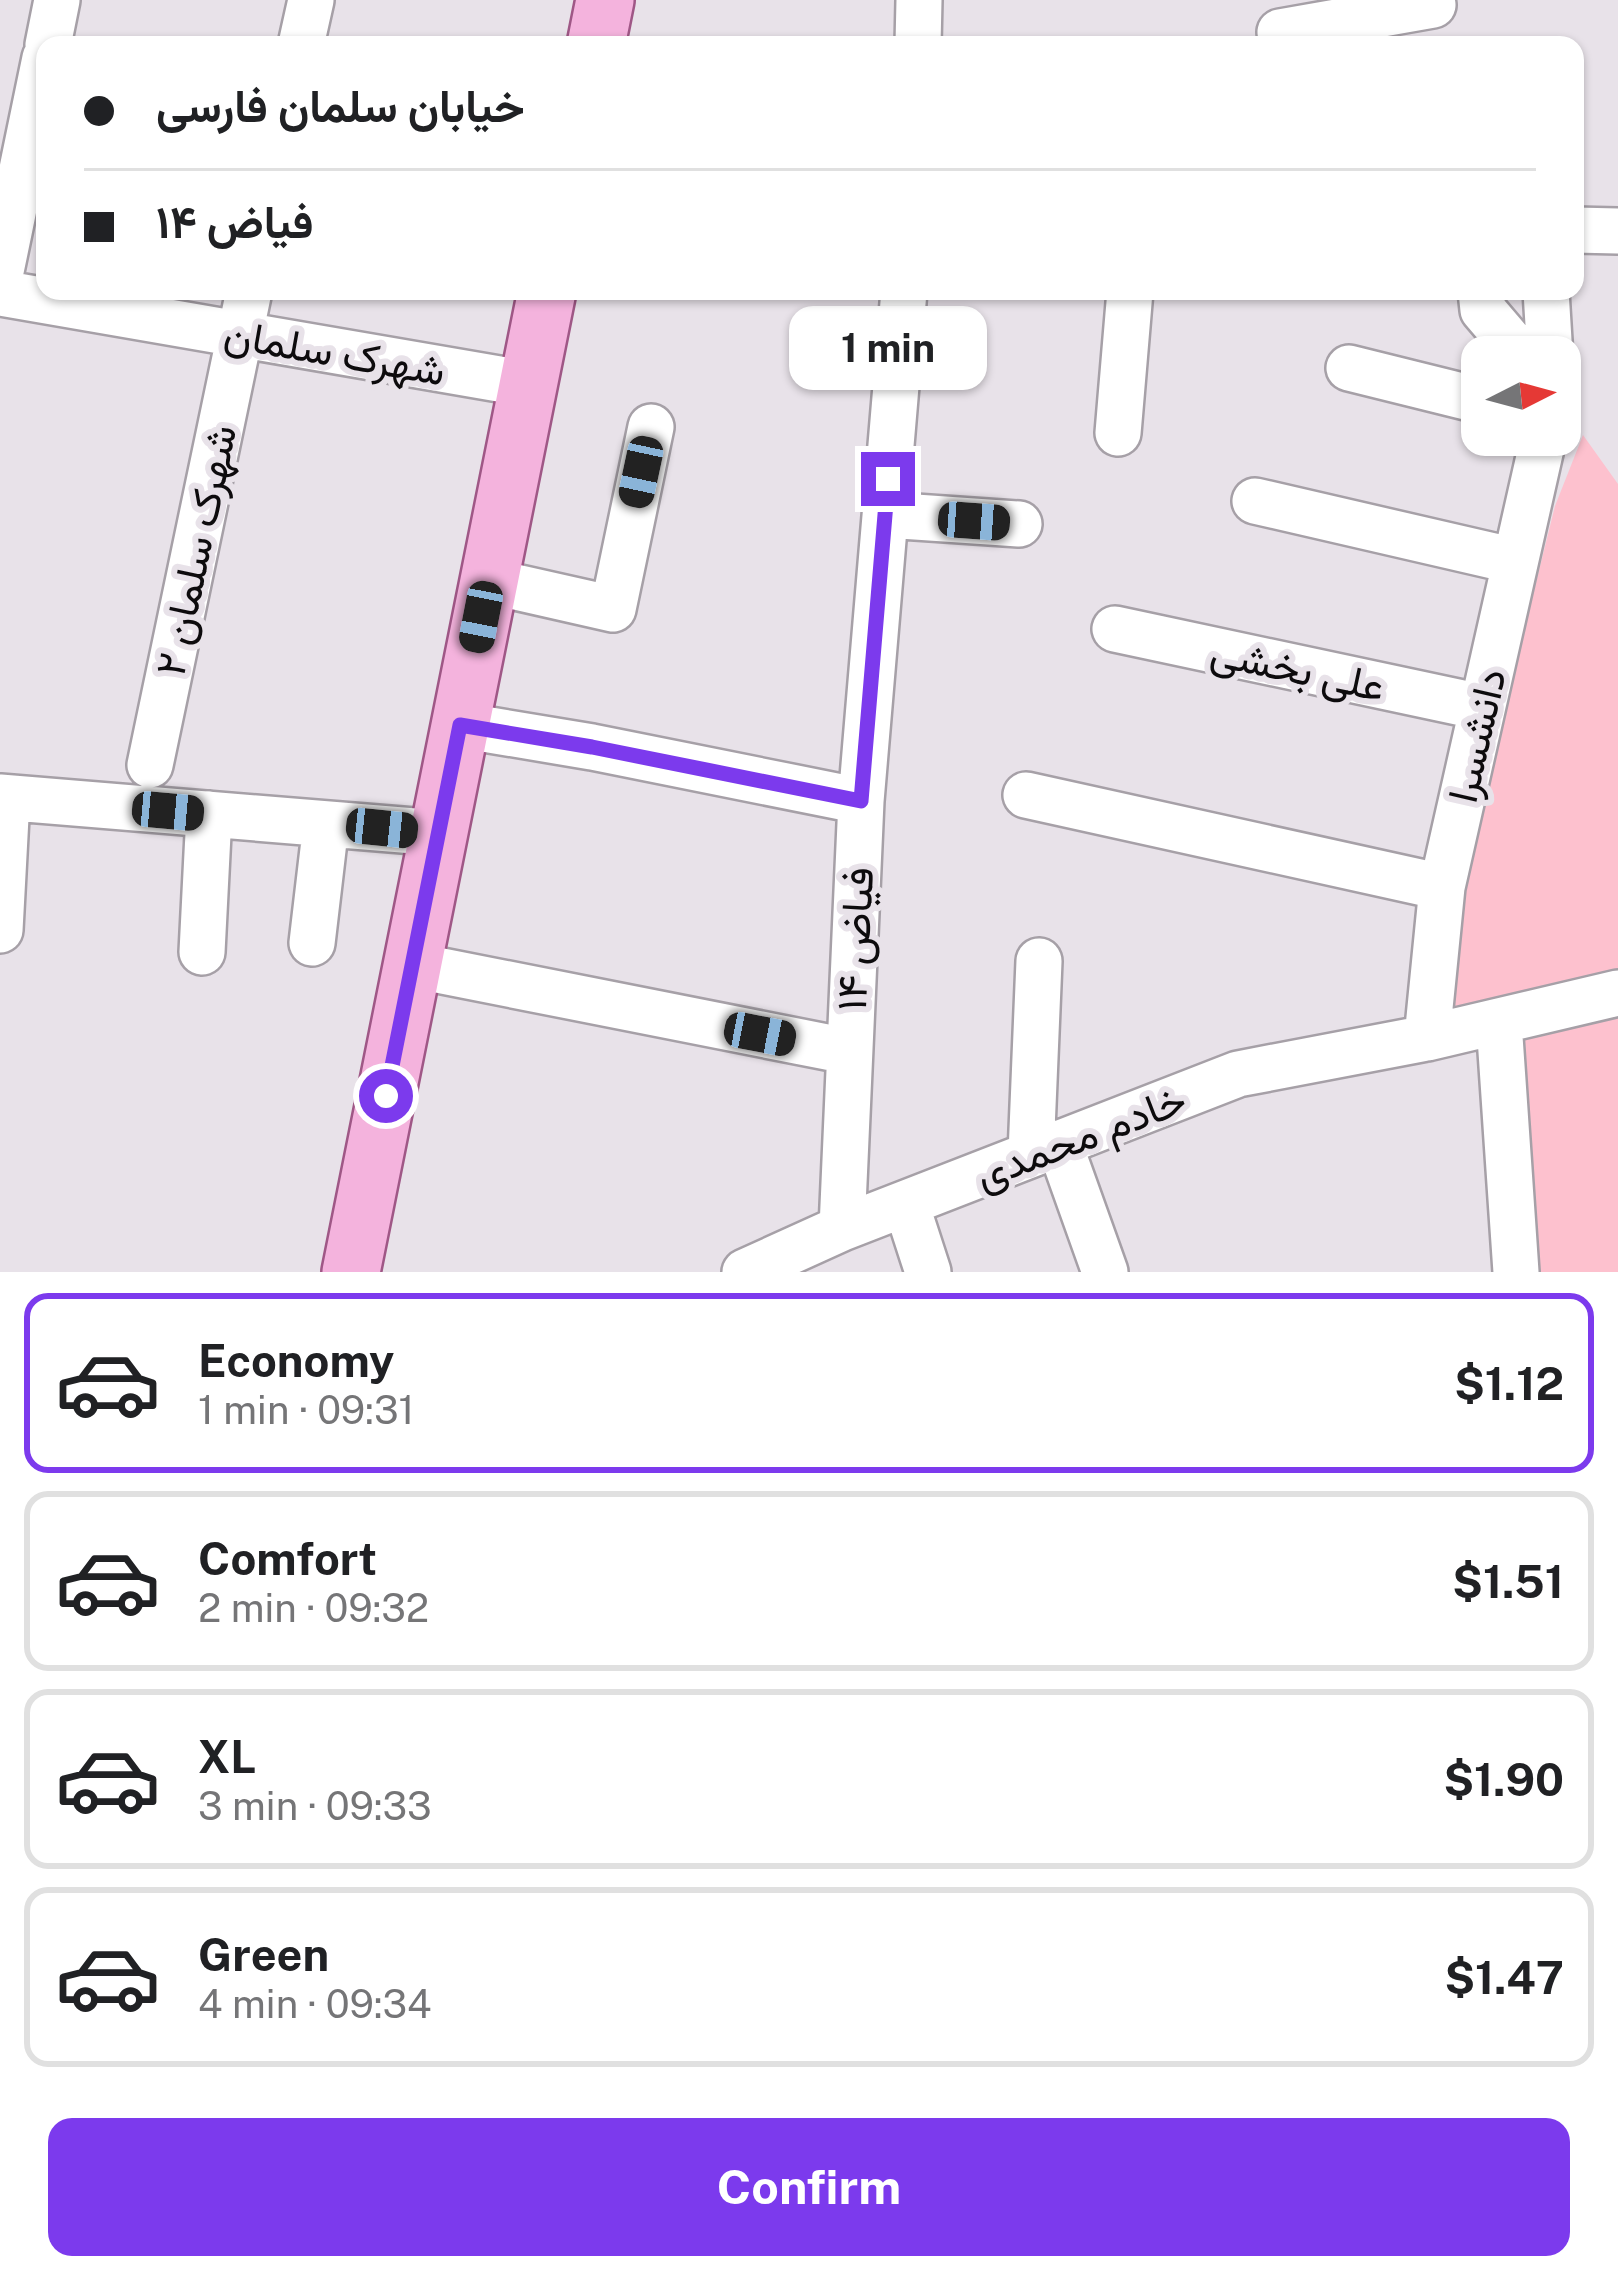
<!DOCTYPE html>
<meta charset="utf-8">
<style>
body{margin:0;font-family:"Public Sans",Vazirmatn,sans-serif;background:#f2f2f2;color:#202124;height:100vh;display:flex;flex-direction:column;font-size:45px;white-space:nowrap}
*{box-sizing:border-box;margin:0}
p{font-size:39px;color:#757577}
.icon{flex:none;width:66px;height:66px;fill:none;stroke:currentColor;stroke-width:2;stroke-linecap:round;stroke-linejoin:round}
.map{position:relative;height:1272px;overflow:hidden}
.details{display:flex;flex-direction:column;background:#fff;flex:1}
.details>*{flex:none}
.guide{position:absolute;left:36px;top:36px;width:1548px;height:264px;border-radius:24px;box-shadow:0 3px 9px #0004;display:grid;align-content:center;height:264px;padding:0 48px;background:#fff}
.needle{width:78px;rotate:84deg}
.fabs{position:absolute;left:1461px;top:336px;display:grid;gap:24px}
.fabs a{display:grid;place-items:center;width:120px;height:120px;border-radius:24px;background:#fff;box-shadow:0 3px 9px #0004;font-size:60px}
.end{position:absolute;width:54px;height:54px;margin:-27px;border:15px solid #7c3aed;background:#fff;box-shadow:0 0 0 6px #fff}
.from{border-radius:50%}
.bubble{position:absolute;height:84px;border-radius:24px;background:#fff;box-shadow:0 3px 9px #0004;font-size:39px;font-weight:700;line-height:84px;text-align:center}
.car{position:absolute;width:36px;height:72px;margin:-36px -18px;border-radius:15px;box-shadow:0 0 9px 3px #0007;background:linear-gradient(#222 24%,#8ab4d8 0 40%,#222 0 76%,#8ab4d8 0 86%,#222 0)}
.guide b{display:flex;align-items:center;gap:42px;height:114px;font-size:45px}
.guide b+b{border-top:3px solid #e0e0e0}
.guide i{width:30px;height:30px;background:#202124}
ul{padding:21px 0 0;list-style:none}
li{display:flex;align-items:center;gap:36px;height:180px;margin:0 24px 18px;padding:0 24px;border:6px solid #e0e0e0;border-radius:24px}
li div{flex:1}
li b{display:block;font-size:45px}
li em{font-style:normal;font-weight:700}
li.active{border-color:#7c3aed}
li>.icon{width:108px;height:108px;stroke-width:1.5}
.cta{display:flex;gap:24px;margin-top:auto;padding:24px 48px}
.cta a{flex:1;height:138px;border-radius:24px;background:#7c3aed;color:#fff;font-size:48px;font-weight:700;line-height:138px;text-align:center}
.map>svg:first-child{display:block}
</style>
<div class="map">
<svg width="1618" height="1272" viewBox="0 0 1618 1272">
<rect width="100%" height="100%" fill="#e8e2e9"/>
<path fill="#fdc1ce" d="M 1583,435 L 1618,484 L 1618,972 L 1447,1018 L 1468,857 L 1555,506 Z
M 1618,1017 L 1618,1272 L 1524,1272 L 1508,1038 Z"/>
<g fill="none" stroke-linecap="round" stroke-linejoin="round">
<defs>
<path id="minor" d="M 1280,32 L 1433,5
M 48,45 L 57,0
M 301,45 L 311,0
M 918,45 L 919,0
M 1575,230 L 1618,231
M 0,276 L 45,58
M 1481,291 L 1483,310 L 1523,357
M 1546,291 L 1550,357
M 0,293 L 528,384
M 1349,368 L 1482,401
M 1118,433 L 1130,291
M 1255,501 L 1515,561
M 886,515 L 1019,524
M 489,581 L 613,609 L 651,427
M 1115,629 L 1481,707
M 460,725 L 592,747 L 861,801
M 150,765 L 249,291
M 1026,795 L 1442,887
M 0,797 L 439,833
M 0,930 L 7,798
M 312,943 L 326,824
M 202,952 L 209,814
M 412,965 L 847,1051
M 1499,1022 L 1516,1272
M 1427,1038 L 1442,887 L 1544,435
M 1059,1143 L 1105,1272
M 1031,1154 L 1039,961
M 906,1204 L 928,1272
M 842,1228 L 861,801 L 904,291
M 745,1272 L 842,1228 L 1238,1074 L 1427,1038 L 1618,993"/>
<path id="major" d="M 596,45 L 605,0
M 351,1272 L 547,291"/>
</defs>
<use href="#minor" stroke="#a6a0a7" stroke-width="50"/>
<use href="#major" stroke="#9f5786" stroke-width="62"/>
<use href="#minor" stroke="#fff" stroke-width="45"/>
<use href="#major" stroke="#f4b3dd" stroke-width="57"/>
</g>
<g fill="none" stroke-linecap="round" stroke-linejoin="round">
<path stroke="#7c3aed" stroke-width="15" d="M 386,1096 L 460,725 L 592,747 L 861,801 L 888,479"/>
</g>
<g text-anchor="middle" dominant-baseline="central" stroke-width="12" stroke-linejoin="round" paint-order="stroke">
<g font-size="42" fill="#0d0b0d" stroke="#e8e2e9">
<text transform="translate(335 351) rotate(10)">شهرک سلمان</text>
<text transform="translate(195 550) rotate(-78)">شهرک سلمان ۲</text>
<text transform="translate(1298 668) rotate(12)">علی بخشی</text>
<text transform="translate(1476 735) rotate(-77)">دانشسرا</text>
<text transform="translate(854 939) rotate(-87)">فیاض ۱۴</text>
<text transform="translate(1080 1136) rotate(-21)">خادم محمدی</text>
</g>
</g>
</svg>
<div class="fabs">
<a><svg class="needle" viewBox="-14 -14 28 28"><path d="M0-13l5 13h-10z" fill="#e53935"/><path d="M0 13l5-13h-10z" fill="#757577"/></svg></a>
</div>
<i class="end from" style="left:386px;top:1096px"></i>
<i class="end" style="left:888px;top:479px"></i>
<div class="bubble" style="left:789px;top:306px;width:198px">1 min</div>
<i class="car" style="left:641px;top:472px;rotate:192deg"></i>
<i class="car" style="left:974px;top:521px;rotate:94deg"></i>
<i class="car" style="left:481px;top:617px;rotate:191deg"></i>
<i class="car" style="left:168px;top:811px;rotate:95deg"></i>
<i class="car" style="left:382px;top:828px;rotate:96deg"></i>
<i class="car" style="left:760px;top:1034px;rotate:101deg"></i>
<div class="guide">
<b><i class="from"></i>خیابان سلمان فارسی</b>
<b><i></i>فیاض ۱۴</b>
</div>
</div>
<section class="details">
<ul>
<li class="active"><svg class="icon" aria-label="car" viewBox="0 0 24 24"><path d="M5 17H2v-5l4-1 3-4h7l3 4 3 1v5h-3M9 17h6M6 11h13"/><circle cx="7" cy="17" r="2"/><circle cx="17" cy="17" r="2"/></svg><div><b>Economy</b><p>1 min · 09:31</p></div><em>$1.12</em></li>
<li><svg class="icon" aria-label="car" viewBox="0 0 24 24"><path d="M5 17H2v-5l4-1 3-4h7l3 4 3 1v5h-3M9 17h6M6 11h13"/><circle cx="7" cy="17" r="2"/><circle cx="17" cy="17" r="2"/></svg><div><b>Comfort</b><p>2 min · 09:32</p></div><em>$1.51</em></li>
<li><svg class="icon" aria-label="car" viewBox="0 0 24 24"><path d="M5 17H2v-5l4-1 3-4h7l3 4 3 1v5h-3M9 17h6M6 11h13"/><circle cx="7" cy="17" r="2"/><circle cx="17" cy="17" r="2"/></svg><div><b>XL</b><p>3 min · 09:33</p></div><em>$1.90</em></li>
<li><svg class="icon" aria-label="car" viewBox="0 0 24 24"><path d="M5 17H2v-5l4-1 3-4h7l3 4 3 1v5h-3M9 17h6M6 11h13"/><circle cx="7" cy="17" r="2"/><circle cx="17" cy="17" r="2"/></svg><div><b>Green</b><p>4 min · 09:34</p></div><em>$1.47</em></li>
</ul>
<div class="cta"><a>Confirm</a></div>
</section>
